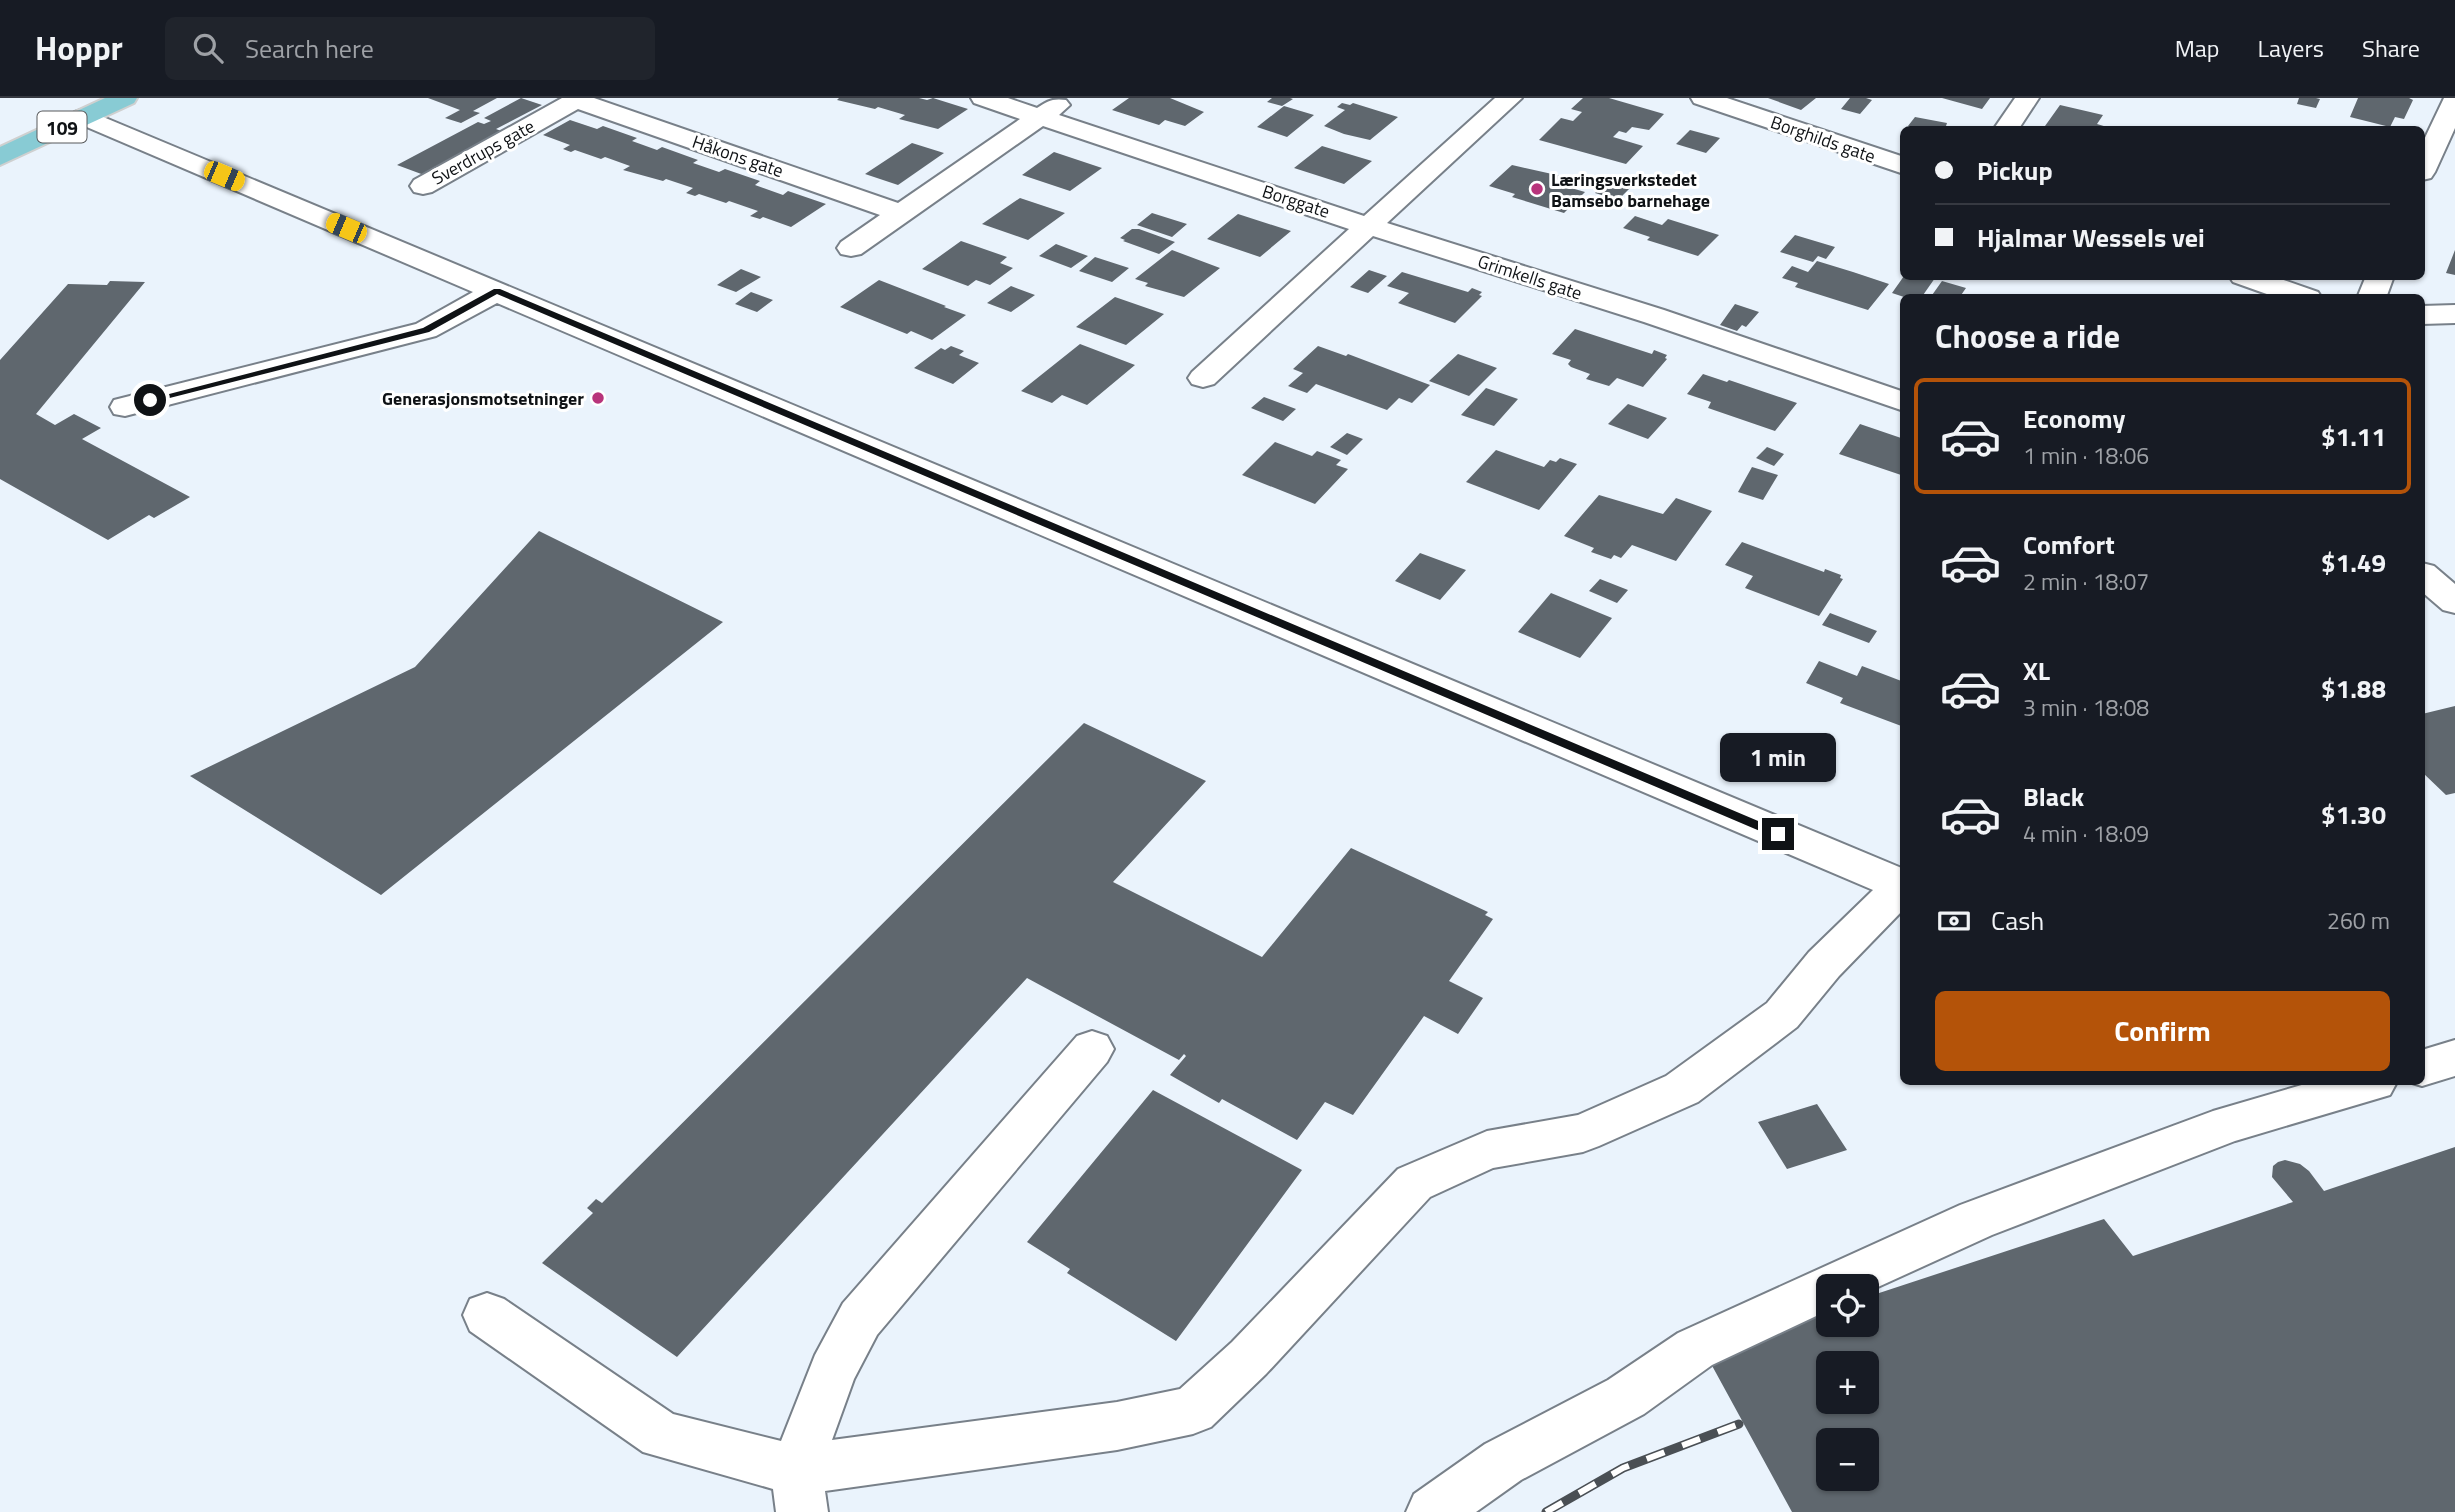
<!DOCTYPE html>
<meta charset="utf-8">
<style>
body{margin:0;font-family:"Titillium Web",sans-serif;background:#20242c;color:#f1f3f6;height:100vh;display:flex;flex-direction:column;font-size:26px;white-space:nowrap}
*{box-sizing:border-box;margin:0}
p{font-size:23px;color:#9ea1a6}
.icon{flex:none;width:38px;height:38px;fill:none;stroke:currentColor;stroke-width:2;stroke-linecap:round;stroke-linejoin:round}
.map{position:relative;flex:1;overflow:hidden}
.panel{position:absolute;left:1900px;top:196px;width:525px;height:791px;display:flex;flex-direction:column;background:#171b24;border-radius:10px;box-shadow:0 2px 5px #0004}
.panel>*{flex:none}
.banner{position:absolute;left:1900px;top:28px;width:525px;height:154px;border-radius:10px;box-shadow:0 2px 5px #0004;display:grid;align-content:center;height:154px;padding:0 35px;background:#171b24}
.fabs{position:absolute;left:1816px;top:1176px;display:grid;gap:14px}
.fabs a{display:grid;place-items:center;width:63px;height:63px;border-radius:10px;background:#171b24;box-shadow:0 2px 5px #0004;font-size:35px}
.end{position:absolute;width:32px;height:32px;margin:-16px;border:9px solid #0f1215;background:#fff;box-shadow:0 0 0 4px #fff}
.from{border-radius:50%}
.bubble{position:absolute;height:49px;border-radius:10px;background:#171b24;box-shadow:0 2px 5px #0004;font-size:23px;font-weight:700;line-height:49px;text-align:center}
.car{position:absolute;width:21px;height:42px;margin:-21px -10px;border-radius:9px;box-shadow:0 0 5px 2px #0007;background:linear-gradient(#f5c518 24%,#345 0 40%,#f5c518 0 76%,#345 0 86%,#f5c518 0)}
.banner b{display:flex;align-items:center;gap:24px;height:66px;font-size:26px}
.banner b+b{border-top:2px solid #363941}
.banner i{width:18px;height:18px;background:#f1f3f6}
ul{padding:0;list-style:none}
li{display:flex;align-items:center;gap:21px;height:116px;margin:0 14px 10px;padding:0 21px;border:4px solid transparent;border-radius:10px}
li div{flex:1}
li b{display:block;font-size:26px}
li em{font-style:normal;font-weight:700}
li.current{border-color:#b45309}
li>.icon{width:63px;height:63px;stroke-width:1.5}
h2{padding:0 35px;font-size:32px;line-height:84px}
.pay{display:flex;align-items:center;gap:18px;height:77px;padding:0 35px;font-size:26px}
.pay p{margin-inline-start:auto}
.primary-button{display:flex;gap:14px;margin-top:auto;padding:14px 35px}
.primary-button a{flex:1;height:80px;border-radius:10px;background:#b45309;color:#fff;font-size:28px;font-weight:700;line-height:80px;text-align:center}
header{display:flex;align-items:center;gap:42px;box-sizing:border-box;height:98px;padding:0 35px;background:#171b24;border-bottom:2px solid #363941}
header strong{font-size:33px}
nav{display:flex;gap:38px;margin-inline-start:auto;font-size:24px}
.search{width:490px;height:63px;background:#20242c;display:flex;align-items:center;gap:18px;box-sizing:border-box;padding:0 24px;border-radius:10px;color:#9ea1a6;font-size:26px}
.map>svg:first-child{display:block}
</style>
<header>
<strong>Hoppr</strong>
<div class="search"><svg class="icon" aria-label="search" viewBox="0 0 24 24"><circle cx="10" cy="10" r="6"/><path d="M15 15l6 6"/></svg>Search here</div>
<nav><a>Map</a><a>Layers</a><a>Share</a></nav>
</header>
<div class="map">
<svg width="2455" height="1414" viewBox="0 0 2455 1414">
<rect width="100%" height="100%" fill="#eaf3fc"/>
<path fill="#5f676e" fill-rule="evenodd" d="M 428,0 L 497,0 L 473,13 L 480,15 L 461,25 L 445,20 L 460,12 Z
M 521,0 L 542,7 L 496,31 L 504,34 L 424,77 L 397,67 L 478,24 L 484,26 L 491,23 L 484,20 Z
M 839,0 L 919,0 L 927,2 L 933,0 L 968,11 L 938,31 L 899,21 L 905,17 L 878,9 L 875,11 L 837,2 Z
M 1129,0 L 1170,0 L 1204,14 L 1185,28 L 1165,22 L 1159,27 L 1112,12 Z
M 1272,0 L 1290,0 L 1293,1 L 1282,8 L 1267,4 Z
M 1583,0 L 1609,0 L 1664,16 L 1649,32 L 1632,29 L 1626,35 L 1619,33 L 1613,39 L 1643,48 L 1626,66 L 1539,42 L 1561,20 L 1573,23 L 1582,14 L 1571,11 Z
M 1768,0 L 1816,0 L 1801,12 Z
M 1850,0 L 1866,0 L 1872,2 L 1860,16 L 1841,11 Z
M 1942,0 L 1990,0 L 1982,11 Z
M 2299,0 L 2316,0 L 2320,1 L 2316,10 L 2297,6 Z
M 2358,0 L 2409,0 L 2413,2 L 2404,21 L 2395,19 L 2390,29 L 2350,19 Z
M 1342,5 L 1350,7 L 1353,5 L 1398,19 L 1370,42 L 1344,36 L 1324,28 L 1345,12 L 1337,9 Z
M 2060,7 L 2103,17 L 2097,26 L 2107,29 L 2106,32 L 2058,32 L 2045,28 Z
M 1284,8 L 1314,17 L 1287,39 L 1257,29 Z
M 1915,19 L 1947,25 L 1946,28 L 1957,32 L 1922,32 L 1908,28 Z
M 570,22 L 597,31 L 603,28 L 637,40 L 632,43 L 657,52 L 662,49 L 698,62 L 693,65 L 719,74 L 725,71 L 760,83 L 755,87 L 783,97 L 788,93 L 826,106 L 791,129 L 763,119 L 760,121 L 750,118 L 758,113 L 729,103 L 726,105 L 699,96 L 695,98 L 686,95 L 693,90 L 666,81 L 663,83 L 623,72 L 630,68 L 605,59 L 601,61 L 575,52 L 571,54 L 563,51 L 570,47 L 543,37 Z
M 1690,32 L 1720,40 L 1706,55 L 1676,46 Z
M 912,45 L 944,55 L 898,87 L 865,76 Z
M 1322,48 L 1372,63 L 1344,86 L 1294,70 Z
M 1054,54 L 1102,70 L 1070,93 L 1022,77 Z
M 1512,67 L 1561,78 L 1554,85 L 1585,94 L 1564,115 L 1512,99 L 1515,96 L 1489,88 Z
M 1609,81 L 1632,88 L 1618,102 L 1595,95 Z
M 1020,100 L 1065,115 L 1028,142 L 982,126 Z
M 1152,115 L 1187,126 L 1172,139 L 1137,127 Z
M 1238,116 L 1291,133 L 1260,159 L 1207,141 Z
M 1635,118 L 1662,127 L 1668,121 L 1719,137 L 1698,158 L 1647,142 L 1650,139 L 1623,130 Z
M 1132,131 L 1139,131 L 1175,144 L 1159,156 L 1123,143 L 1125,142 L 1120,140 Z
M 1795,137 L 1835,149 L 1826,161 L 1818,158 L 1813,164 L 1780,154 Z
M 961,143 L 1007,159 L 1000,165 L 1013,170 L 990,187 L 976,182 L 968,188 L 922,171 Z
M 1056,146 L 1088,158 L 1071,170 L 1039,158 Z
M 1172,152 L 1220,170 L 1184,199 L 1145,188 L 1148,185 L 1135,181 Z
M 2455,152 L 2455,177 L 2446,175 Z
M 1095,159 L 1129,170 L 1112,184 L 1079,173 Z
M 1817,163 L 1853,174 L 1889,186 L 1868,212 L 1795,189 L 1798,185 L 1782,180 L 1792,168 L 1808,174 Z
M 741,171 L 761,179 L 736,194 L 717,187 Z
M 1369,172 L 1387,178 L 1368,195 L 1350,189 Z
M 1402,174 L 1468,194 L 1472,190 L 1482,194 L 1479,197 L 1482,198 L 1455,225 L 1398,205 L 1409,195 L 1387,188 Z
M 1904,178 L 1930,178 L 1935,180 L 1921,200 L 1907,200 L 1892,195 Z
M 879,182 L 946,208 L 944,209 L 966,217 L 932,242 L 911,233 L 907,236 L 840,209 Z
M 110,183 L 145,184 L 36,316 L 55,327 L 74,316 L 101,330 L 82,341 L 190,399 L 154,420 L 149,417 L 108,442 L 0,381 L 0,262 L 68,186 L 107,187 Z
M 1942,183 L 1966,190 L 1959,200 L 1930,200 Z
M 1011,188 L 1035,197 L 1011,214 L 987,205 Z
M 751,194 L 773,202 L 757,214 L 735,206 Z
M 1115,199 L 1164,216 L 1126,247 L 1076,229 Z
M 1735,206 L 1759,214 L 1746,229 L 1742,227 L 1737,233 L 1720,227 Z
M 1575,231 L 1652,256 L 1654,252 L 1667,257 L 1665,260 L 1667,261 L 1643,289 L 1617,280 L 1609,288 L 1586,281 L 1590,276 L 1571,269 L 1568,266 L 1571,262 L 1552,256 Z
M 1080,246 L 1135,267 L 1087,307 L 1062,297 L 1052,305 L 1021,293 Z
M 951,248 L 964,253 L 959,257 L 979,265 L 953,286 L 914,270 L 941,250 L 945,252 Z
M 1318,248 L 1346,258 L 1348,256 L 1430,287 L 1412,305 L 1399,300 L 1387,312 L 1316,286 L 1307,295 L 1288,288 L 1303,275 L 1293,271 Z
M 1458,256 L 1497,270 L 1469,298 L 1429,283 Z
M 1703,276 L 1727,284 L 1729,282 L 1797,305 L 1775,333 L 1708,310 L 1711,304 L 1687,296 Z
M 1486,290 L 1518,301 L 1494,328 L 1461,317 Z
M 1264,299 L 1296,311 L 1283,323 L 1251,310 Z
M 1628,306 L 1667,320 L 1648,341 L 1608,326 Z
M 1860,326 L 1904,341 L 1904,378 L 1839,356 Z
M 1347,335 L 1363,341 L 1347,357 L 1330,349 Z
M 1275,344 L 1312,358 L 1317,353 L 1341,362 L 1336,367 L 1348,371 L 1315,406 L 1242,377 Z
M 1767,349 L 1784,356 L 1774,368 L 1756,360 Z
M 1496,352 L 1544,369 L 1550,362 L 1556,364 L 1560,360 L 1577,366 L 1539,412 L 1466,384 Z
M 1752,369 L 1778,377 L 1763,402 L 1738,394 Z
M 1599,397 L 1663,416 L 1676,400 L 1712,413 L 1676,463 L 1632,447 L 1621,460 L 1614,457 L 1611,461 L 1591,454 L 1594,450 L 1564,438 Z
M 539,433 L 723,524 L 381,797 L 190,678 L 415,569 Z
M 1742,444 L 1824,474 L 1825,471 L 1841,477 L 1840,480 L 1843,481 L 1819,518 L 1745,490 L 1753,478 L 1725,467 Z
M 1420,455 L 1466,472 L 1440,502 L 1395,483 Z
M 1600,481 L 1628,492 L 1617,505 L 1589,493 Z
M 1551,495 L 1612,520 L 1580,560 L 1518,534 Z
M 1830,515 L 1877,533 L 1869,545 L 1822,527 Z
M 1819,563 L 1857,578 L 1862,568 L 1904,584 L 1904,629 L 1840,605 L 1843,600 L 1806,585 Z
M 2455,608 L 2455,695 L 2446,697 L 2422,674 L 2422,616 Z
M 1084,625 L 1206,683 L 1113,784 L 1262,859 L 1351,750 L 1488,814 L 1485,817 L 1493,821 L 1449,883 L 1483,900 L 1458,936 L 1424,918 L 1353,1017 L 1325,1004 L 1297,1042 L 1222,1001 L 1219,1005 L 1170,977 L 1186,958 L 1184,956 L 1179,962 L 1027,880 L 677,1259 L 542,1165 L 593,1115 L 587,1110 L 596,1101 L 602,1105 Z
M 1153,992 L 1302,1072 L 1176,1243 L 1067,1175 L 1070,1171 L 1027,1144 Z
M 1817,1006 L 1847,1052 L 1787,1071 L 1758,1024 Z
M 2455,1049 L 2455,1414 L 1792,1414 L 1704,1253 L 1829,1212 L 1829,1227 L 1867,1227 L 1867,1199 L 2104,1121 L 2133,1158 L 2293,1104 L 2272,1079 L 2273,1068 L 2278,1064 L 2285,1062 L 2300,1066 L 2309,1073 L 2324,1093 ZM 1829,1265 L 1867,1265 L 1867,1304 L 1829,1304 ZM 1829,1342 L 1867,1342 L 1867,1381 L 1829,1381 Z"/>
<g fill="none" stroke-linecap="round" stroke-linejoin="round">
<defs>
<path id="minor" d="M 562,0 L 594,0 L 898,105 L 1020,21 L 974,5 L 971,0 L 1008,0 L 1037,10 C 1047,3 1053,0 1066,2 L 1070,7 L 1059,17 L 1364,118 L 1495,0 L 1522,0 L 1387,125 L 1664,212 L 1904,294 L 1904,313 L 1644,224 L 1373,138 L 1214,286 L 1203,289 L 1192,286 L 1188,280 L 1192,274 L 1349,131 L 1043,28 L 861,156 L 851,158 L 841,156 L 837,150 L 841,144 L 880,117 L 578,11 L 432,94 L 423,96 L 414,94 L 410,88 L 414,82 Z
M 1691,0 L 1727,0 L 1904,59 L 1904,76 L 1694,5 Z
M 2015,0 L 2039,0 L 2018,32 L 1993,32 Z
M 2444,0 L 2455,0 L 2455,30 L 2435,74 L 2431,80 L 2422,82 L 2422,46 Z
M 84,11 L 1904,771 L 1904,811 L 1839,878 L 1797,929 L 1698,1004 L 1599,1048 L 1583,1054 L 1493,1070 L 1430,1099 L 1266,1276 L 1211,1329 L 1193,1336 L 1117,1352 L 825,1393 L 828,1414 L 776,1414 L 773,1391 L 643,1354 L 470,1233 L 463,1217 L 470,1201 L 487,1195 L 504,1201 L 673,1316 L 781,1343 L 815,1257 L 843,1205 L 1077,938 L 1092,933 L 1107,938 L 1114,951 L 1107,964 L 877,1237 L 854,1281 L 832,1342 L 1117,1304 L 1180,1291 L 1232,1244 L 1398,1071 L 1487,1033 L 1578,1017 L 1666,978 L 1767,905 L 1809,854 L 1873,792 L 497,205 L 436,238 L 125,318 L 114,316 L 110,309 L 114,302 L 416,226 L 473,194 L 75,24 L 71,19 L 75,14 Z
M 2229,178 L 2272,178 L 2318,194 L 2322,200 L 2278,200 L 2233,184 Z
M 2366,178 L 2394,178 L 2386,200 L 2357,200 Z
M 2455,207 L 2455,225 L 2422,226 L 2422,208 Z
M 2422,465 L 2434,468 L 2455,486 L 2455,515 L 2443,512 L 2422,494 Z
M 2455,942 L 2455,978 L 2422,988 L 2409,984 L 2422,984 L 2422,952 Z
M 2312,984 L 2397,984 L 2390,997 L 2235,1043 L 1992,1137 L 1867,1194 L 1867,1188 L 1829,1188 L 1829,1212 L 1712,1267 L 1644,1316 L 1521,1382 L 1476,1414 L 1406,1414 L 1414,1396 L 1485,1346 L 1608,1282 L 1678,1235 L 1960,1107 L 2213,1013 Z"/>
<path id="major" d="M 105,0 L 137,0 L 134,5 L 0,67 L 0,49 Z"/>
</defs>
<use href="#minor" stroke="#788089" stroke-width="4"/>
<use href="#major" stroke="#cfd0d0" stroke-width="4"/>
<use href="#minor" fill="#fff" fill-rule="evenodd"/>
<use href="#major" fill="#88cbd4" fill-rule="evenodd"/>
<defs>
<path id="rail" d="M 1546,1414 L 1623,1370 L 1739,1326"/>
</defs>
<use href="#rail" stroke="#4a4f54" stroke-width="9"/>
<use href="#rail" stroke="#fff" stroke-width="6" stroke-dasharray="19" stroke-linecap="butt"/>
</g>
<path fill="#0f1215" d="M 494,191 L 500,191 L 1782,733 L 1784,736 L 1778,740 L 1774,739 L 497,196 L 429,234 L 150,305 L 146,302 L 423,230 Z"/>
<g fill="#b8347b" stroke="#fff" stroke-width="2.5">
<circle cx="1537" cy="91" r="7"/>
<circle cx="598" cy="300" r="7"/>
</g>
<g text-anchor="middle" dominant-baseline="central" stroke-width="6" stroke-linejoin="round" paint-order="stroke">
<g font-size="18" fill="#0f1215" stroke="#fff">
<text transform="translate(1823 41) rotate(19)">Borghilds gate</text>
<text transform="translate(483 54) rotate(-29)">Sverdrups gate</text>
<text transform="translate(738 58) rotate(19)">Håkons gate</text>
<text transform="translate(1296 103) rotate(18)">Borggate</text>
<text transform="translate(1530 179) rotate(18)">Grimkells gate</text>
</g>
<g font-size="18" font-weight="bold" fill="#0f1215" stroke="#fff" text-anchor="start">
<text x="1551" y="81">Læringsverkstedet<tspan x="1551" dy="21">Bamsebo barnehage</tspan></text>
<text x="584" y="300" text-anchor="end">Generasjonsmotsetninger</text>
</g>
<rect fill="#fff" stroke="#57595b" stroke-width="2" x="37.5" y="13.5" width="49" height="31" rx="5"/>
<g font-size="19" font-weight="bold" fill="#0f1215">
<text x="62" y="29">109</text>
</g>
</g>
</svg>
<div class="fabs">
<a><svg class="icon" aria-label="locate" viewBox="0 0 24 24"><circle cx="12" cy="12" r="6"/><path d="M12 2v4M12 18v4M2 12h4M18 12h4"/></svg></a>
<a>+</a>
<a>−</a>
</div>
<i class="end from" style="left:150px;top:302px"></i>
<i class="end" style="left:1778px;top:736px"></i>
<div class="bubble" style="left:1720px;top:635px;width:116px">1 min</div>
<i class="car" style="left:224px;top:78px;rotate:113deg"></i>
<i class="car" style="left:346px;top:130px;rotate:293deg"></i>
<div class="banner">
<b><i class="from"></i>Pickup</b>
<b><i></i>Hjalmar Wessels vei</b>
</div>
<section class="panel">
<h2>Choose a ride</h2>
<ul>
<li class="current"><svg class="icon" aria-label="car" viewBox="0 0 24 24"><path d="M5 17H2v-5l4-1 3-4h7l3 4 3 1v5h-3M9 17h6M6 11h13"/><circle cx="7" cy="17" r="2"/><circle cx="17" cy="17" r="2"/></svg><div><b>Economy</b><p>1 min · 18:06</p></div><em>$1.11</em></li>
<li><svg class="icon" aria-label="car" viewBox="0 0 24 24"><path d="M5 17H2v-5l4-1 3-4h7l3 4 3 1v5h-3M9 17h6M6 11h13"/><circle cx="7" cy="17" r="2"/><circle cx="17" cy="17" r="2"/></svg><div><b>Comfort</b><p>2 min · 18:07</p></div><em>$1.49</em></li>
<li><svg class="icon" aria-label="car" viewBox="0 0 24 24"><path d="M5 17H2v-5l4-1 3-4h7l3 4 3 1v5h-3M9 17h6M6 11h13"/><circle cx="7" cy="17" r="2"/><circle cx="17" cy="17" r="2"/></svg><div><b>XL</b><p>3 min · 18:08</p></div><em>$1.88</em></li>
<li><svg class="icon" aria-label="car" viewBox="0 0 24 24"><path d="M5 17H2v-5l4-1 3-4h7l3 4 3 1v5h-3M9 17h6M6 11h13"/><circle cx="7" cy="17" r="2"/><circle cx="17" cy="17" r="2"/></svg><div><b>Black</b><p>4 min · 18:09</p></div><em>$1.30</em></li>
</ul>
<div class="pay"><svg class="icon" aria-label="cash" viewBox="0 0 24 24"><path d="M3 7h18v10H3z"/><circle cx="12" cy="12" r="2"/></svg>Cash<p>260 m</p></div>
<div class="primary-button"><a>Confirm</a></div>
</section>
</div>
